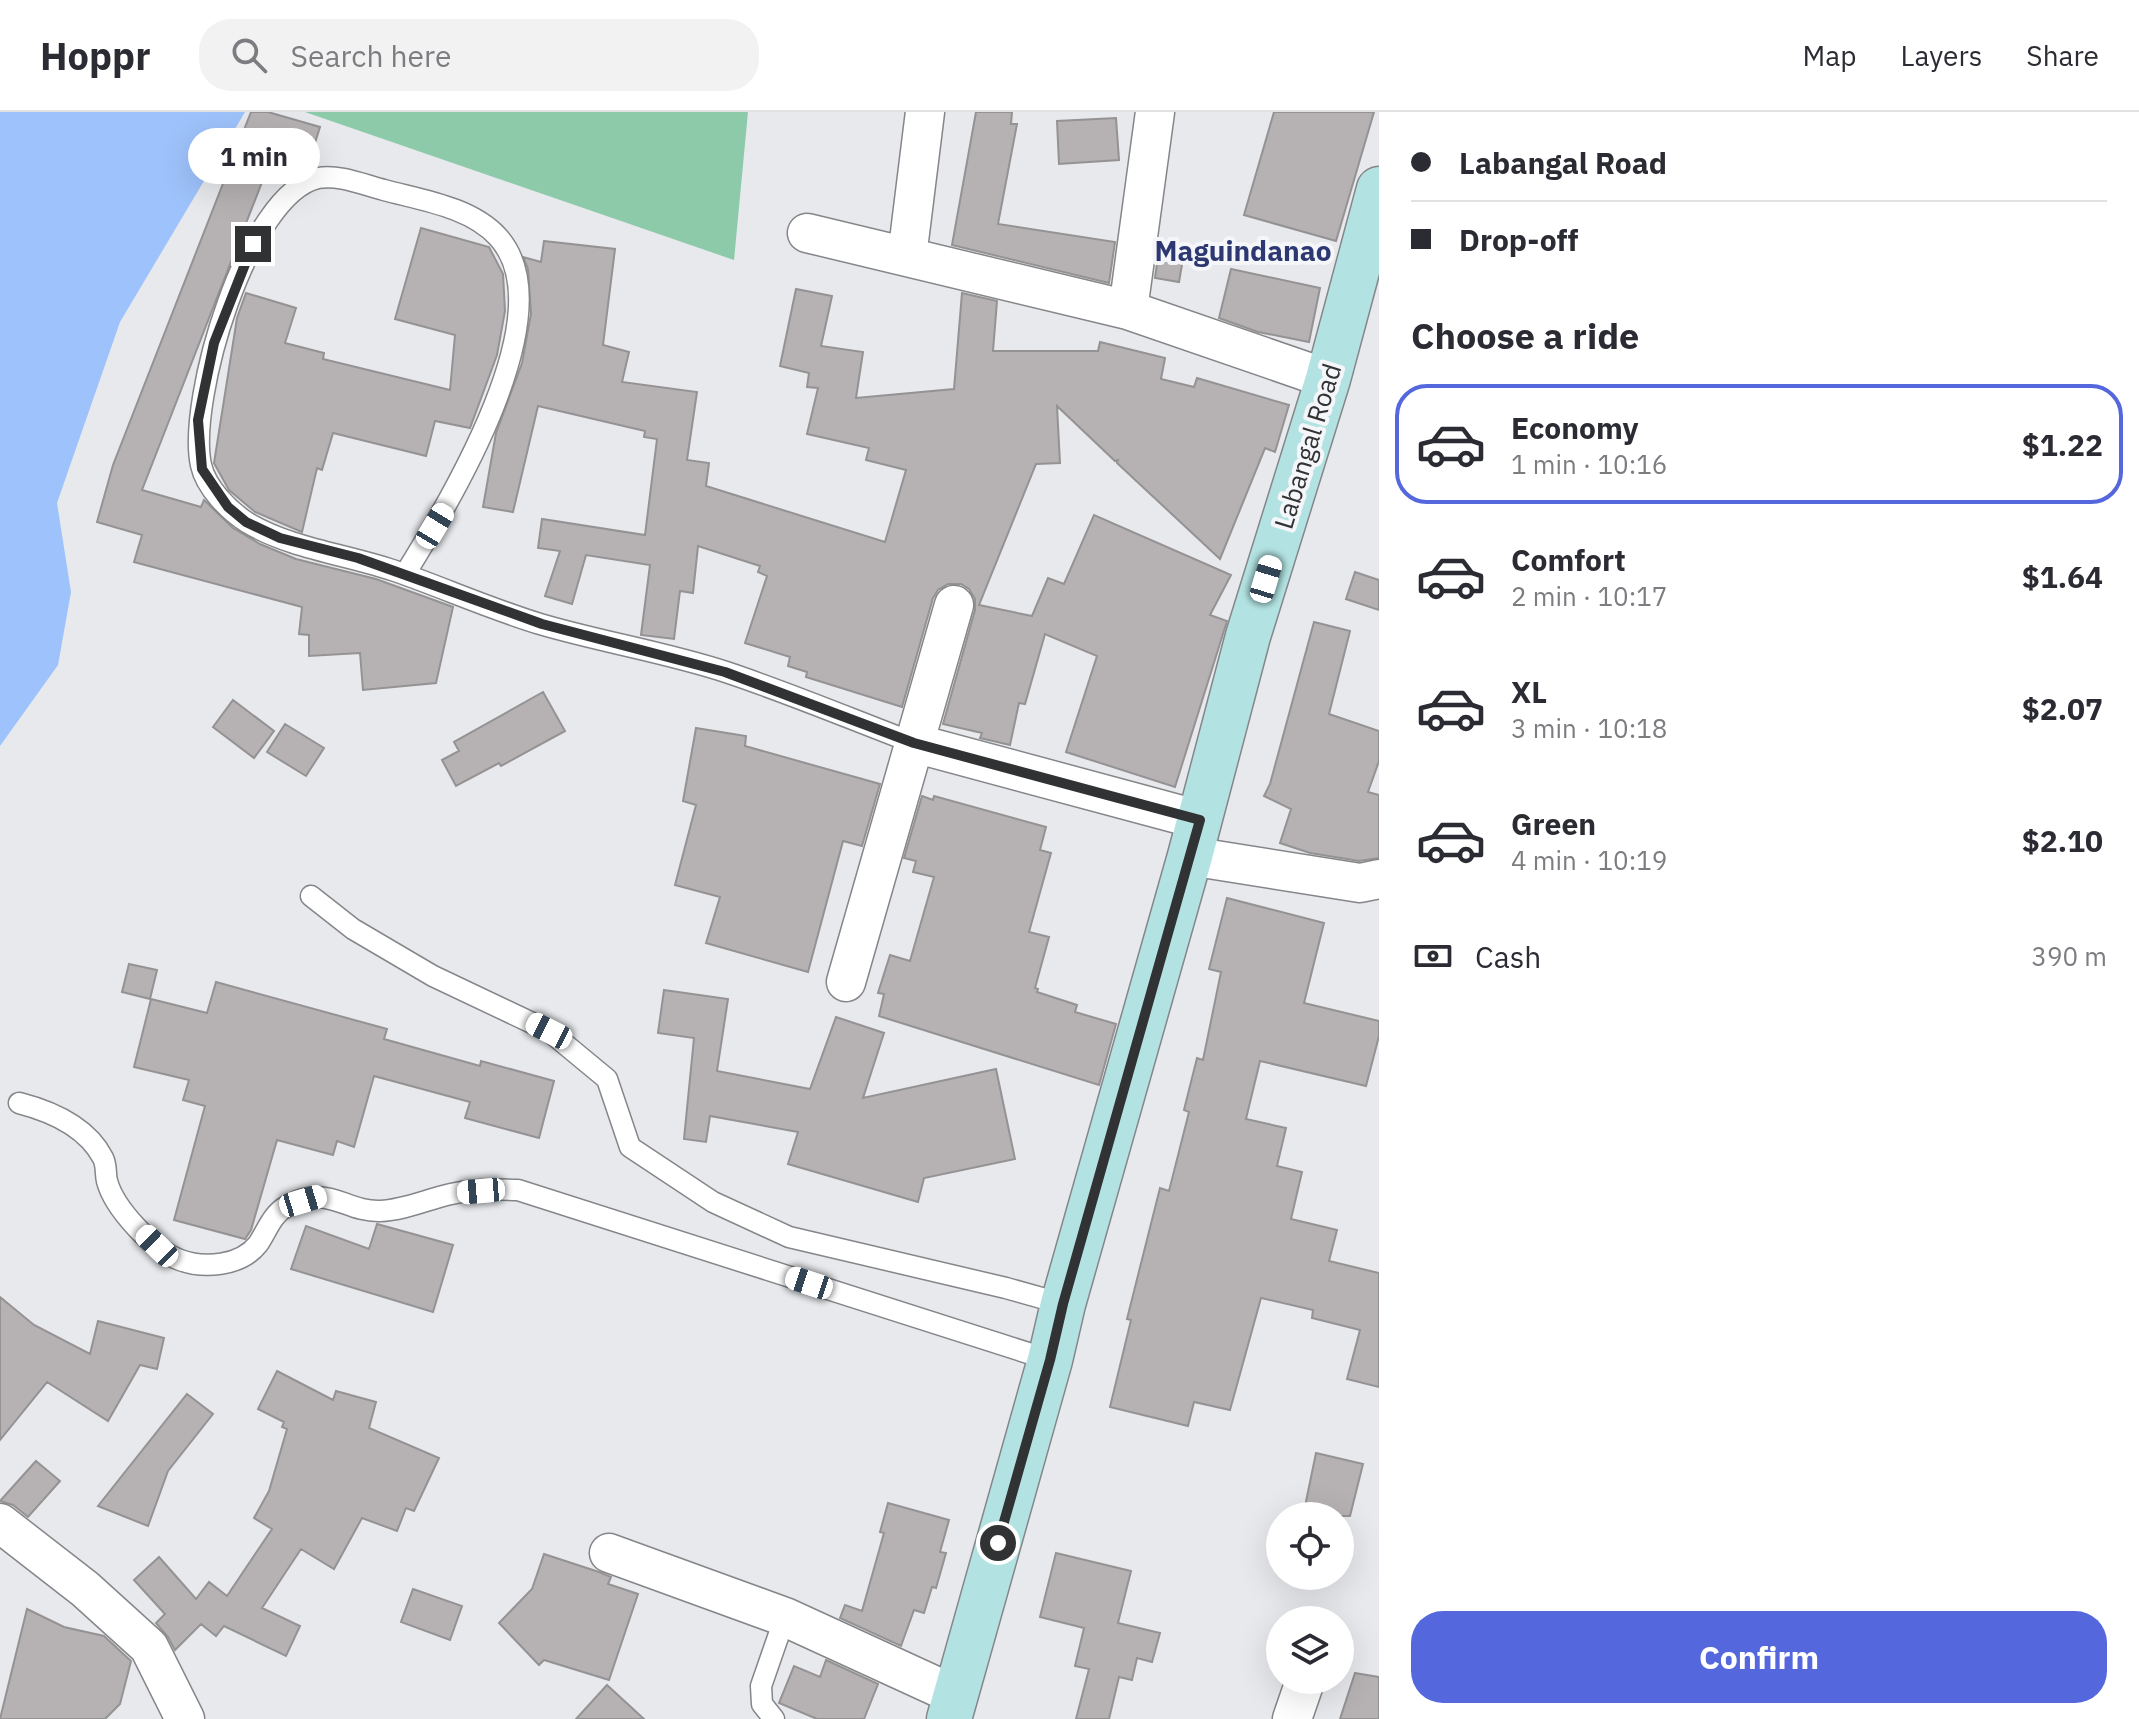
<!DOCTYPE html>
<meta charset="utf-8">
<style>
body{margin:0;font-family:"IBM Plex Sans",sans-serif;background:#f2f2f3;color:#2b2b33;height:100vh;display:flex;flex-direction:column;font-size:30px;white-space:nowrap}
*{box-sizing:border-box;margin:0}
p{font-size:26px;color:#7c7c81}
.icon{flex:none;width:44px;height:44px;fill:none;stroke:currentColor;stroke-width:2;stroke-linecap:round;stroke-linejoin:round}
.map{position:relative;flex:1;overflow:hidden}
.side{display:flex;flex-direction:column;background:#fff;width:760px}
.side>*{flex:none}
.top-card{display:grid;align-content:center;height:176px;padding:0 32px;background:#fff}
.tools{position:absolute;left:1266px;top:1390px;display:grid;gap:16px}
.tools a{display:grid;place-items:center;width:88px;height:88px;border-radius:50%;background:#fff;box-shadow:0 8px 32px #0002;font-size:40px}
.end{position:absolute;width:36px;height:36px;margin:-18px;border:10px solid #313233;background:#fff;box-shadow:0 0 0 4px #fff}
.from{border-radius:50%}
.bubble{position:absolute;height:56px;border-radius:28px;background:#fff;box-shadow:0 8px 32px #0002;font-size:26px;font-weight:700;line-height:56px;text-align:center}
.car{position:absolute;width:24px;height:48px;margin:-24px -12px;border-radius:10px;box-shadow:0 0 6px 2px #0007;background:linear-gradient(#fff 24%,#345 0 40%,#fff 0 76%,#345 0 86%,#fff 0)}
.top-card b{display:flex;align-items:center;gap:28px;height:76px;font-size:30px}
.top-card b+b{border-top:2px solid #e1e1e2}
.top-card i{width:20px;height:20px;background:#2b2b33}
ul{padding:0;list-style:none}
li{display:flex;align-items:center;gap:24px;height:120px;margin:0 16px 12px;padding:0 16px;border:4px solid transparent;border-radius:32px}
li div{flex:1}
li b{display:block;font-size:30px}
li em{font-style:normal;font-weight:700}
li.on{border-color:#5467dd}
li>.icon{width:72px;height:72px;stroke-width:1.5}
h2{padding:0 32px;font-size:36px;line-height:96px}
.pay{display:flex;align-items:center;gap:20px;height:88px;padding:0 32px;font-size:30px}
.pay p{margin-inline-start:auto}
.button{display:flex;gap:16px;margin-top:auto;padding:16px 32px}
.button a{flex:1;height:92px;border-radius:32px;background:#5467dd;color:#fff;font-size:32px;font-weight:700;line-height:92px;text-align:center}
header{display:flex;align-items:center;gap:48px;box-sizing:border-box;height:112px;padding:0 40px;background:#fff;border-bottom:2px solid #e1e1e2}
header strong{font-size:38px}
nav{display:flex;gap:44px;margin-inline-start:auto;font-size:28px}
.search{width:560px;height:72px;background:#f2f2f3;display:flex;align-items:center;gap:20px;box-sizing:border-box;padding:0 28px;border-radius:32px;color:#7c7c81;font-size:30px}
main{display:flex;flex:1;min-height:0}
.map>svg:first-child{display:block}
</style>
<header>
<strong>Hoppr</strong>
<div class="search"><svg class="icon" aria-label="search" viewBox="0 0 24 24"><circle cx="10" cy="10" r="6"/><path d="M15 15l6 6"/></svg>Search here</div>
<nav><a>Map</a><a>Layers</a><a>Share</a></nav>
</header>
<main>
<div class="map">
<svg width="1379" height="1607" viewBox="0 0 1379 1607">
<rect width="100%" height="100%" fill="#e7e9ec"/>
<path fill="#8ccaaa" d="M 305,0 L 748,0 L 734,148 Z"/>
<path fill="#9ec2fb" d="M 0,0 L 245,0 L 120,210 L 57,391 L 71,480 L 58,553 L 0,634 Z"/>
<path fill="#b6b2b3" stroke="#959293" stroke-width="2" d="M 251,0 L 268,0 L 320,15 L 308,53 L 273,42 L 142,378 L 201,395 L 204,388 L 233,416 L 260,432 L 296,447 L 376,467 L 453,495 L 436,571 L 363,578 L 360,541 L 309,544 L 309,523 L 299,522 L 302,495 L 134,450 L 142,423 L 97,410 L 113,353 Z
M 976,0 L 1012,0 L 1011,12 L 1017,12 L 998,112 L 1115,130 L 1109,171 L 952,133 Z
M 1274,0 L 1374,0 L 1336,129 L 1244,103 Z
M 1116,6 L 1119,48 L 1059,52 L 1057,9 Z
M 421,116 L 489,135 L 503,162 L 505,199 L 497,243 L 470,316 L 435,309 L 426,344 L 333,321 L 322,358 L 317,356 L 302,420 L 255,400 L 229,378 L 214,351 L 237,206 L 246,181 L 296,196 L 285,231 L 324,241 L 323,247 L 450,278 L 455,223 L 395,207 Z
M 544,129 L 615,137 L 603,233 L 629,240 L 622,270 L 697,280 L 687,348 L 709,351 L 706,374 L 885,430 L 906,358 L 866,348 L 869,336 L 807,322 L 818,276 L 807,275 L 809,261 L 780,254 L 796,177 L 832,184 L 821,234 L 863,240 L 856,286 L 954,277 L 962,181 L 997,189 L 993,239 L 1098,239 L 1100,230 L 1165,246 L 1161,267 L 1194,275 L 1197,266 L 1289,293 L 1275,340 L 1265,336 L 1220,447 L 1117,351 L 1118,348 L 1115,349 L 1057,294 L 1060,351 L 1036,352 L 979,493 L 1032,504 L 1048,466 L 1064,472 L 1094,403 L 1231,463 L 1210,503 L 1227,509 L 1175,675 L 1066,640 L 1097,544 L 1045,522 L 1025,592 L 1019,591 L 1010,633 L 980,626 L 982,621 L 943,612 L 975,498 L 975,487 L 969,477 L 961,472 L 948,472 L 938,478 L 933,486 L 902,595 L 806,565 L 807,560 L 788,554 L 790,545 L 745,531 L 767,464 L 758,460 L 760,454 L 698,434 L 693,481 L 680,479 L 674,527 L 641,523 L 650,453 L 586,443 L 572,492 L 545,484 L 560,439 L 538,436 L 542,407 L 645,423 L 657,327 L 644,325 L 645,319 L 538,294 L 513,400 L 483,395 L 496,321 L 522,251 L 531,202 L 528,157 L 523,145 L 541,150 Z
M 1159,137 L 1184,141 L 1179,170 L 1155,166 Z
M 1231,157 L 1320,176 L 1309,230 L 1258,220 L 1219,206 Z
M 1355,460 L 1379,468 L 1379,498 L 1346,487 Z
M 1314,510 L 1350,519 L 1329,602 L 1379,619 L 1379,649 L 1368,680 L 1379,683 L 1379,746 L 1359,749 L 1310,741 L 1280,731 L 1291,697 L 1264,684 L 1270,672 Z
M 543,580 L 565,619 L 501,654 L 499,651 L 456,674 L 442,648 L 459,639 L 454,630 Z
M 233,588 L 274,619 L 254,646 L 213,615 Z
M 285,612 L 324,636 L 306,664 L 267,640 Z
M 696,616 L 746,624 L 745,634 L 880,672 L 862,734 L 843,729 L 808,860 L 706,831 L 720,785 L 675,773 L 696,693 L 683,689 Z
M 922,684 L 933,688 L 934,684 L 1046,715 L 1040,738 L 1051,741 L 1029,820 L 1049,825 L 1035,876 L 1038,877 L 1037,880 L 1077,893 L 1075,900 L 1116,912 L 1099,973 L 879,904 L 884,882 L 878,881 L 890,843 L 910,849 L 934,765 L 913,760 L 916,749 L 904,746 Z
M 1227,786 L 1324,811 L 1304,891 L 1379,909 L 1379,924 L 1366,974 L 1260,949 L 1246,1007 L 1286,1016 L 1277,1054 L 1302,1060 L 1291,1107 L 1337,1118 L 1329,1149 L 1379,1161 L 1379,1275 L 1347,1267 L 1360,1218 L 1312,1206 L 1313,1198 L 1261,1186 L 1230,1298 L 1194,1290 L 1188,1314 L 1110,1295 L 1131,1208 L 1127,1207 L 1160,1076 L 1169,1079 L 1189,1000 L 1184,998 L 1197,946 L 1203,948 L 1221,860 L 1209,857 Z
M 129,852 L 157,858 L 150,887 L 122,880 Z
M 216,870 L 387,917 L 384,927 L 480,954 L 481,949 L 554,969 L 539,1026 L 465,1006 L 470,990 L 374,964 L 354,1035 L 337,1029 L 333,1043 L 277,1028 L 251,1118 L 245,1127 L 174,1108 L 205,994 L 183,988 L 189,968 L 134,955 L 151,887 L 207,901 Z
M 664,878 L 728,887 L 717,959 L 810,977 L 836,905 L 884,921 L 863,986 L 996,957 L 1015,1047 L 924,1066 L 918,1090 L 788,1052 L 798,1020 L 710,1004 L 706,1030 L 684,1027 L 694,926 L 658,921 Z
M 377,1112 L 453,1133 L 433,1200 L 291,1157 L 306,1114 L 369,1137 Z
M 0,1185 L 34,1213 L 90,1242 L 98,1209 L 164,1226 L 157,1257 L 140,1253 L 108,1309 L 47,1270 L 0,1328 Z
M 277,1259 L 333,1288 L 336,1279 L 376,1290 L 369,1316 L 439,1346 L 414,1399 L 406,1396 L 397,1419 L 362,1406 L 334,1457 L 301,1437 L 262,1496 L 300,1514 L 286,1544 L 224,1514 L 216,1524 L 201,1512 L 175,1538 L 168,1525 L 156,1511 L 165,1502 L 134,1468 L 159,1445 L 196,1487 L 209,1470 L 227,1484 L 272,1417 L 254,1406 L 269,1379 L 287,1317 L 282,1315 L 284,1310 L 258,1297 Z
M 187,1282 L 213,1302 L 168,1359 L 148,1414 L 98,1394 Z
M 1316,1341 L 1363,1352 L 1350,1404 L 1303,1404 Z
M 36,1349 L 60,1369 L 28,1405 L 13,1393 L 0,1389 Z
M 888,1391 L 949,1408 L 940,1440 L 946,1441 L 936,1476 L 932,1475 L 924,1501 L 914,1498 L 901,1534 L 840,1506 L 845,1493 L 862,1499 L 884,1421 L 880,1420 Z
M 1056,1441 L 1131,1459 L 1118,1511 L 1160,1521 L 1152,1550 L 1137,1546 L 1132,1568 L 1119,1565 L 1109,1607 L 1076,1607 L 1089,1557 L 1075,1554 L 1084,1516 L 1040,1505 Z
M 544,1442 L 599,1460 L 611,1465 L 608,1472 L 638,1482 L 609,1568 L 544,1548 L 539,1553 L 499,1511 L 532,1477 Z
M 413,1477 L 462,1494 L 450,1528 L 401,1510 Z
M 27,1497 L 64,1515 L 104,1524 L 131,1549 L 120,1592 L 105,1607 L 0,1607 Z
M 826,1548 L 878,1572 L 864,1607 L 817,1607 L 779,1591 L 794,1554 L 820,1565 Z
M 1355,1561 L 1379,1565 L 1379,1607 L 1340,1607 Z
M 607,1573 L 644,1607 L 576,1607 Z"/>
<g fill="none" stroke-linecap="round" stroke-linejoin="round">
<defs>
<path id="lane" d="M 405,462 C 448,393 566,200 498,125 C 471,95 421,88 384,78 C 364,73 339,62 318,66 C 247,82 187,289 201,353 C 206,376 229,399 248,411 C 292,437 350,443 398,460 C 446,477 491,497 540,512 C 601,530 665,540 726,560 C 789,581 851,607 914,631
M 311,784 L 353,817 L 433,864 L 549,919 L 607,967 L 630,1035 L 713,1090 L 789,1125 L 1006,1176 L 1063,1192
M 19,991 C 50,999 87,1015 103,1046 C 107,1054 105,1061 107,1069 C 114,1096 153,1138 180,1148 C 204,1157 241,1154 258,1132 C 267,1119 272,1102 287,1094 C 329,1071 344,1100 380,1099 C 405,1098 428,1087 451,1082 C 472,1077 496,1077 518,1078 L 1050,1248
M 774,1607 L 762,1592 L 761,1574 L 785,1505"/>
<path id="street" d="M 807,121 L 1128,198 L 1328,267
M 907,145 L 925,0
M 1128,198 L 1155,0
M 914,631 L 1200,708
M 1190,744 L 1360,771 L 1379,767
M 846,870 L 954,493
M 0,1411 L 85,1477 L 149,1535 L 185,1607
M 609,1441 L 785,1505 L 955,1583
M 1292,1607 L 1303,1575"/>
<path id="secondary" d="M 949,1607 L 1050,1248 L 1063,1192 L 1190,744 L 1248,524 L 1328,267 L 1379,77"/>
</defs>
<use href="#lane" stroke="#858689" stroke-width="23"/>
<use href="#street" stroke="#858689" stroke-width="41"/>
<use href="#secondary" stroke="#858689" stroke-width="47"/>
<use href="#lane" stroke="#fff" stroke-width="20"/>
<use href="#street" stroke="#fff" stroke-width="38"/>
<use href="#secondary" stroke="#b2e3e2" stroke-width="44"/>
</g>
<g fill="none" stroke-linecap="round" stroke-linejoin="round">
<path stroke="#313233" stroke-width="10" d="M 253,132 L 214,231 L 198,308 L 202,357 L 228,395 L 246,410 L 280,426 L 358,446 L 542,512 L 725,560 L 914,631 L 1200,708 L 1063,1192 L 1050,1248 L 998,1431"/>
</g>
<g text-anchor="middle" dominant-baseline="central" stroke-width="8" stroke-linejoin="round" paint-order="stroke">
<g font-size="26" fill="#313233" stroke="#f4f6f9">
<text transform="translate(1307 334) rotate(-73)">Labangal Road</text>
</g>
<g font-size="28" font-weight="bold" fill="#2d3872" stroke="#f4f6f9">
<text x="1243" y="138">Maguindanao</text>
</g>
</g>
</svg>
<div class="tools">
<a><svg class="icon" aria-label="locate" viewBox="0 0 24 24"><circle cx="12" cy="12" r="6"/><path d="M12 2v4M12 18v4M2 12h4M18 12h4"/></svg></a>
<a><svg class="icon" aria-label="layers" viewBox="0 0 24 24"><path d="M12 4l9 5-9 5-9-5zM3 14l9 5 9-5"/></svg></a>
</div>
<i class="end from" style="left:998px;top:1431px"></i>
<i class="end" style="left:253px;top:132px"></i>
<div class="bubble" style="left:188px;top:16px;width:132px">1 min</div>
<i class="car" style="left:435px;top:414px;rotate:31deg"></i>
<i class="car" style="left:1266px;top:467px;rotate:17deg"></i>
<i class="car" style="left:549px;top:919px;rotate:297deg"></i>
<i class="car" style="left:481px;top:1079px;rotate:265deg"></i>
<i class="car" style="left:303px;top:1089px;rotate:73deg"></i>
<i class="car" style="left:157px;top:1134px;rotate:314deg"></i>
<i class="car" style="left:809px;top:1171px;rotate:288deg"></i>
</div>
<section class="side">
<div class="top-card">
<b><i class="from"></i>Labangal Road</b>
<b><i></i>Drop-off</b>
</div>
<h2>Choose a ride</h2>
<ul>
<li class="on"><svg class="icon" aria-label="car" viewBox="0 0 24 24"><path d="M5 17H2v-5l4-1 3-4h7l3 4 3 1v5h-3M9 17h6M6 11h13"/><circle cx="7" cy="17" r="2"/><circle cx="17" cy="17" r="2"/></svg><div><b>Economy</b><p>1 min · 10:16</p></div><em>$1.22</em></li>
<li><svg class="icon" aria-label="car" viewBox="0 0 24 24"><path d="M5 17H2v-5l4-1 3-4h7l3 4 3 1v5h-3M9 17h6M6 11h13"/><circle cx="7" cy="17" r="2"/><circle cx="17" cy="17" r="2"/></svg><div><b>Comfort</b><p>2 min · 10:17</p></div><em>$1.64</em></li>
<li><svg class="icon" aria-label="car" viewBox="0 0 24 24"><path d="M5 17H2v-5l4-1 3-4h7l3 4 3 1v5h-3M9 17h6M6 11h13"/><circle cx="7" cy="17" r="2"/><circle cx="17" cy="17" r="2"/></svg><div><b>XL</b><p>3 min · 10:18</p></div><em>$2.07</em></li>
<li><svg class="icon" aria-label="car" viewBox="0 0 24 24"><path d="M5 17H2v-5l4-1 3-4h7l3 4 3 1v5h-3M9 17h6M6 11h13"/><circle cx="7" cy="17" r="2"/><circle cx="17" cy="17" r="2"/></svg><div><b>Green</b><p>4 min · 10:19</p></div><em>$2.10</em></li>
</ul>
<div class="pay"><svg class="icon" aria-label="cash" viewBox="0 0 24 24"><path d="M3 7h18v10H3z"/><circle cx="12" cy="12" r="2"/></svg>Cash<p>390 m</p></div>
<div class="button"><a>Confirm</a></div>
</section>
</main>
